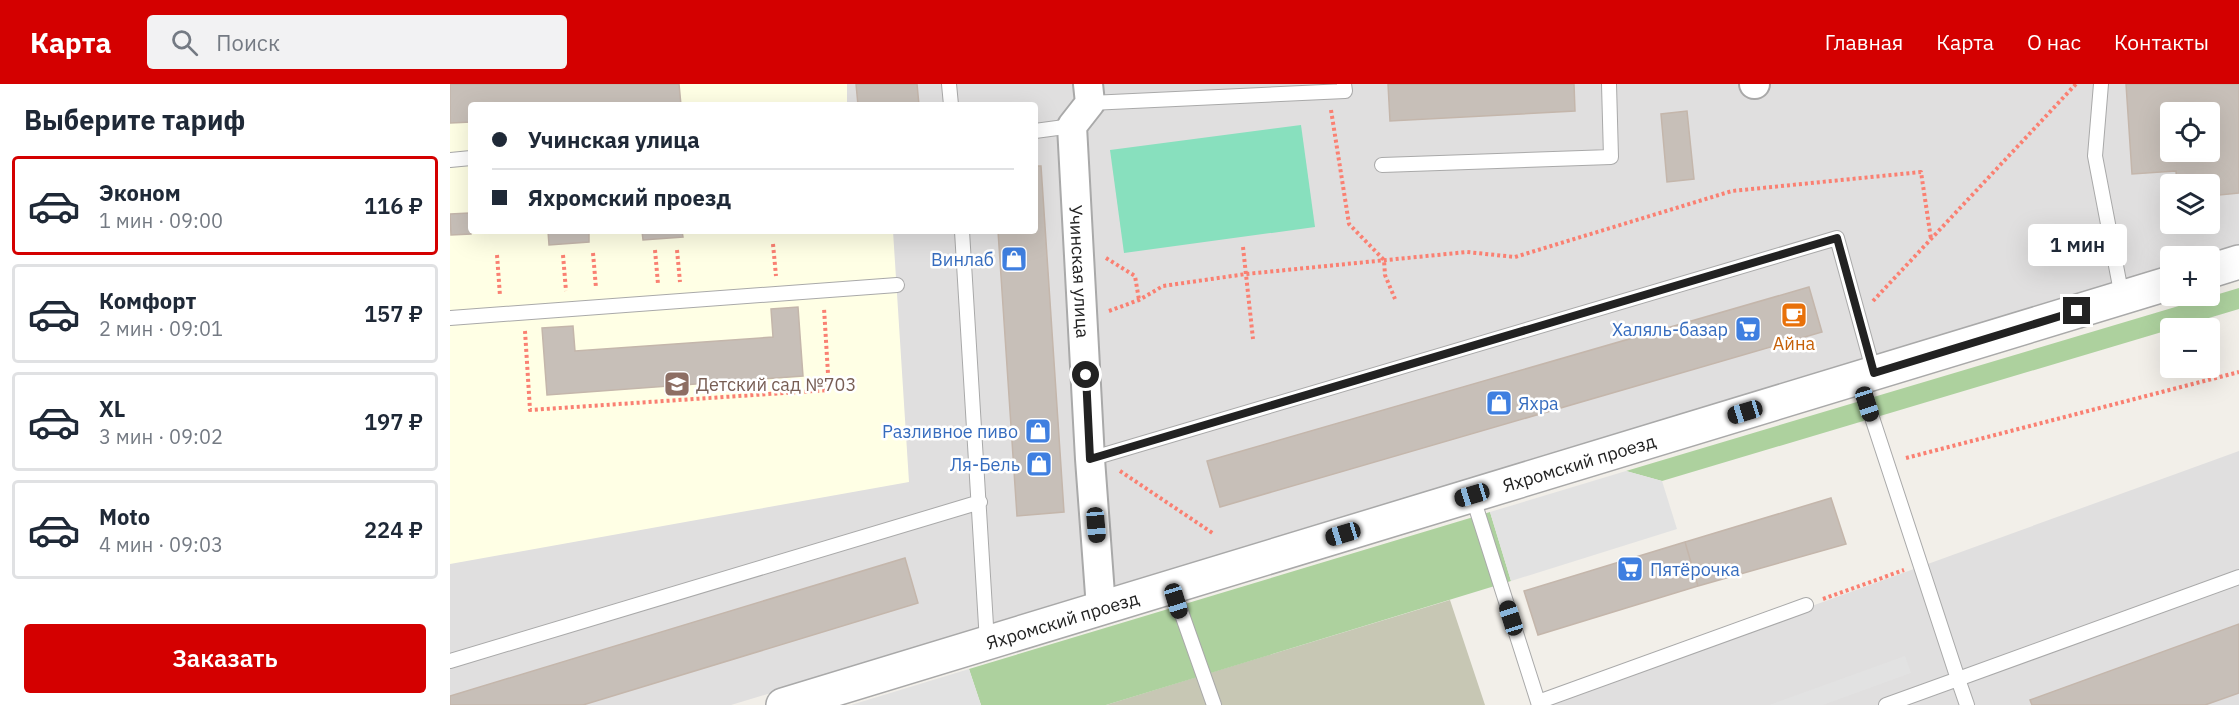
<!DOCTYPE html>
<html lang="ru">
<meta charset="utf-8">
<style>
body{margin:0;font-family:"IBM Plex Sans",sans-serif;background:#f2f2f3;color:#1f2937;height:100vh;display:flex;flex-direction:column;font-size:22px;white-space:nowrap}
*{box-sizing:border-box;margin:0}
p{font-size:20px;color:#747a83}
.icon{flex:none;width:33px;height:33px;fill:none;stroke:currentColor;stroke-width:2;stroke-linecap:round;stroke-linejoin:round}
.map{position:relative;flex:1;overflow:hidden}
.drawer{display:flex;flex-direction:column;background:#fff;width:450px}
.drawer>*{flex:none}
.top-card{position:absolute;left:18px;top:18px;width:570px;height:132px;border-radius:6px;box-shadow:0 6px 24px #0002;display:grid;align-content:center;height:132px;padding:0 24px;background:#fff}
.buttons{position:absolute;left:1710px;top:18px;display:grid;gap:12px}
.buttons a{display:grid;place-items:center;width:60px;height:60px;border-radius:6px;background:#fff;box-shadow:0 6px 24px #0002;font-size:30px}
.end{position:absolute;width:27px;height:27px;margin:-14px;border:8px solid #222;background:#fff;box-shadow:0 0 0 3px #fff}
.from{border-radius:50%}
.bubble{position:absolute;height:42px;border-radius:6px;background:#fff;box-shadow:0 6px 24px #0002;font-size:20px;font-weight:600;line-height:42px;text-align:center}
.car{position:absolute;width:18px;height:36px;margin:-18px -9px;border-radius:8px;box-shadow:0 0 4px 2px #0007;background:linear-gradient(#222 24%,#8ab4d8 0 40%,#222 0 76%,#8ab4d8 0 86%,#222 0)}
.top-card b{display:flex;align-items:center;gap:21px;height:57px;font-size:22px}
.top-card b+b{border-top:2px solid #e0e1e3}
.top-card i{width:15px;height:15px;background:#1f2937}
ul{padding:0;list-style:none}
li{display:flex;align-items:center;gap:18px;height:99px;margin:0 12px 9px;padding:0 12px;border:3px solid #e0e1e3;border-radius:6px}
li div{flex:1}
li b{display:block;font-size:22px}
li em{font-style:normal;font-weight:600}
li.current{border-color:#d40000}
li>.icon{width:54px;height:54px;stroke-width:1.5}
h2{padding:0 24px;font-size:27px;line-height:72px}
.action{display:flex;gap:12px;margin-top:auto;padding:12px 24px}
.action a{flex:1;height:69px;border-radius:6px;background:#d40000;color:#fff;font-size:24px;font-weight:600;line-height:69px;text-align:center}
header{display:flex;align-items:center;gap:36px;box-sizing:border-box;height:84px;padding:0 30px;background:#d40000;color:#fff}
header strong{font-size:28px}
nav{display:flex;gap:33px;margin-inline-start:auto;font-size:21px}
.search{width:420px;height:54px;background:#f2f2f3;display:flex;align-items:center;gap:15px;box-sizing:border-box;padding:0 21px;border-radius:6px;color:#747a83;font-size:22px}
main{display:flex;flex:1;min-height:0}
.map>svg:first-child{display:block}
</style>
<header>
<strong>Карта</strong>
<div class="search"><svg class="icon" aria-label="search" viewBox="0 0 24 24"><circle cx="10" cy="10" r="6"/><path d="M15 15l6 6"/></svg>Поиск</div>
<nav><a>Главная</a><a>Карта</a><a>О нас</a><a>Контакты</a></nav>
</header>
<main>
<section class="drawer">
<h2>Выберите тариф</h2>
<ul>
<li class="current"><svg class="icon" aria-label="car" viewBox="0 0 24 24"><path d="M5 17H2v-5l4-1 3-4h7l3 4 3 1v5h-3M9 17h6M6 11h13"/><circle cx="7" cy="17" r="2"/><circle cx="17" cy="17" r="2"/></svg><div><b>Эконом</b><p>1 мин · 09:00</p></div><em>116 ₽</em></li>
<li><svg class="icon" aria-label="car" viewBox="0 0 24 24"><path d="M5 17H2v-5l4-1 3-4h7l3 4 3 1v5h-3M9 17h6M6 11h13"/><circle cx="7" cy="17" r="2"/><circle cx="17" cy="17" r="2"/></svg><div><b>Комфорт</b><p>2 мин · 09:01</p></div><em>157 ₽</em></li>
<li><svg class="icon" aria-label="car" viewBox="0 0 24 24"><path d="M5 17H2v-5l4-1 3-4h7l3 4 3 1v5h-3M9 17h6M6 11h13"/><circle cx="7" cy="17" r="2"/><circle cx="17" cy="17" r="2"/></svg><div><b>XL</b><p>3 мин · 09:02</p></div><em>197 ₽</em></li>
<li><svg class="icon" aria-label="car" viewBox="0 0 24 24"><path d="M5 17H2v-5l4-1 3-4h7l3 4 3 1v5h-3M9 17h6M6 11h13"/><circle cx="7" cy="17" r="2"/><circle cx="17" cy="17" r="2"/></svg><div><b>Moto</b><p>4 мин · 09:03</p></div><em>224 ₽</em></li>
</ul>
<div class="action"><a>Заказать</a></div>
</section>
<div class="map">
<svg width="1789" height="621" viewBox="0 0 1789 621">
<rect width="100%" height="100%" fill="#f2efe9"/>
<path fill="#e0dfdf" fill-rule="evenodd" d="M 0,0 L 1789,0 L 1789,166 L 1760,172 L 1720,172 L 1720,186 L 281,621 L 0,621 ZM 21,21 L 585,21 L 585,147 L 21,147 ZM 1720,28 L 1760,28 L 1760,68 L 1720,68 ZM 1720,100 L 1760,100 L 1760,140 L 1720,140 Z
M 1789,367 L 1789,621 L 1089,621 Z"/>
<path fill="#ffffe5" d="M 0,0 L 397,0 L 397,21 L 21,21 L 21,147 L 443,147 L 459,398 L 0,480 Z"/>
<path fill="#c7c7b4" d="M 1000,516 L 1035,621 L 656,621 L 753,591 Z"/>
<path fill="#add19e" d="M 1789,204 L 1789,225 L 1212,397 L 1176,387 Z
M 1040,428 L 1061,497 L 656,621 L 531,621 L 519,585 Z"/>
<path fill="#88e0be" d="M 851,41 L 865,143 L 674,169 L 660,66 Z"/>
<path fill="#e2e2e2" d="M 1176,387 L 1212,397 L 1227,445 L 1061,497 L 1040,428 Z
M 1455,572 L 1461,589 L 1373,621 L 1319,621 Z
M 519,585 L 531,621 L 401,621 Z"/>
<path fill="#c7bfb8" stroke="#c4b6ab" stroke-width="1.5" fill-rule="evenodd" d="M 0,0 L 229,0 L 231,21 L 21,21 L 21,38 L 0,39 Z
M 406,0 L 467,0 L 469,21 L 408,21 Z
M 938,0 L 1124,0 L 1125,27 L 940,37 Z
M 1676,0 L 1789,0 L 1789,109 L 1760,112 L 1760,100 L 1727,100 L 1726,87 L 1682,90 ZM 1720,28 L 1760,28 L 1760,68 L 1720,68 Z
M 1237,27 L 1244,95 L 1217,98 L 1211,30 Z
M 585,82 L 591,82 L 614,428 L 567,432 L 548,147 L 585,147 Z
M 19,129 L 21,150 L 1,151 L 0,130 Z
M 98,147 L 139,147 L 139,158 L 99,161 Z
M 192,147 L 232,147 L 233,153 L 193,156 Z
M 1359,203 L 1372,248 L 770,423 L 757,377 Z
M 348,223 L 353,292 L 97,311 L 92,244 L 123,242 L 125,267 L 323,253 L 321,225 Z
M 1381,414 L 1396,460 L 1248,502 L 1235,458 Z
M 1235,458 L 1248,502 L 1088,551 L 1074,507 Z
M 455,474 L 468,519 L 133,621 L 0,621 L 0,612 Z
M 1789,540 L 1789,609 L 1755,621 L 1582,621 L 1580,616 Z"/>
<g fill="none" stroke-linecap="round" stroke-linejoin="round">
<defs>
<path id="service" d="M 499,0 L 501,21
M 1651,0 L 1645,72 L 1672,213
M 640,19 L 895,7 L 894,0
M 585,47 L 622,42
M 0,76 L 21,74
M 932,81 L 1161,73 L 1159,0
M 512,147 L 537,558
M 0,234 L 447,201
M 1409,294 L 1508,595 L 1789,493
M 640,375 L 1387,154 L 1424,289
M 1022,411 L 1089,621
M 722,502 L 764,621
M 0,577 L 530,418
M 1088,618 L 1356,521
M 1436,621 L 1508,595 L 1517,621"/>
<g id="minor">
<path id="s1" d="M 638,0 L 640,19 L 622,42 L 640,375 L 651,524"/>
<path d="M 1304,0 L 1305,0"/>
</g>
<g id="tertiary">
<path d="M 1760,187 L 1789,178"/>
<path id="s2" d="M 333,621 L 1720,199"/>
</g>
</defs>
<use href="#service" stroke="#a9a9a9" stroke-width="16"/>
<use href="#minor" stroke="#a9a9a9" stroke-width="32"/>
<use href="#tertiary" stroke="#a9a9a9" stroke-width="36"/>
<path stroke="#fa8072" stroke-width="4" stroke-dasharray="3 3" stroke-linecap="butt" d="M 881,26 L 899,140 L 934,176 L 935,191 L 945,215
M 323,160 L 326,192
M 793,163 L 803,255
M 205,166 L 208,200
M 227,166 L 230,198
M 143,169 L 146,204
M 47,171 L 50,212
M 113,171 L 116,207
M 656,174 L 685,192 L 689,216
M 1423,217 L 1626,0
M 659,227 L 689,216 L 713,202 L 796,190 L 1017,168 L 1065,173 L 1282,107 L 1471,88 L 1481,155
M 75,247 L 80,326 L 379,306 L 374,224
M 1456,374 L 1789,288
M 670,387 L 764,450
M 1373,515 L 1454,486"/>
<use href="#service" stroke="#fff" stroke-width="14"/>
<use href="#minor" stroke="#fff" stroke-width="28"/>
<use href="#tertiary" stroke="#fff" stroke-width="33"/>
</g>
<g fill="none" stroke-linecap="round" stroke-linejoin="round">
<path stroke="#222" stroke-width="8" d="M 636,291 L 640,375 L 1387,154 L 1424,289 L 1627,227"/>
</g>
<defs>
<symbol id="shop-square" viewBox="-11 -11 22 22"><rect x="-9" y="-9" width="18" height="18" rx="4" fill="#3f7fe0" stroke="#fff"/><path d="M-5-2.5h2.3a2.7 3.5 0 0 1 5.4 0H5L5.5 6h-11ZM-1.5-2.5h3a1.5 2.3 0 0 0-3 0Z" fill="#fff"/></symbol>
<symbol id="cafe-square" viewBox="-11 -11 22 22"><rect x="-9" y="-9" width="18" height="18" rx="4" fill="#e8710a" stroke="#fff"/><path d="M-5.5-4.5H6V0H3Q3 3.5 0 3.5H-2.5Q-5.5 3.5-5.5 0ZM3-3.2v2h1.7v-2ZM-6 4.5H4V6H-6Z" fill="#fff"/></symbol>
<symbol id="supermarket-square" viewBox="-11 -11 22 22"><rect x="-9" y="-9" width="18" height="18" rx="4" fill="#3f7fe0" stroke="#fff"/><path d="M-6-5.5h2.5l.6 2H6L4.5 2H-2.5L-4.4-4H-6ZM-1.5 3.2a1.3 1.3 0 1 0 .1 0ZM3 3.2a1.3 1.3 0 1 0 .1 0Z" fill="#fff"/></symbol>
<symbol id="school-square" viewBox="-11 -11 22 22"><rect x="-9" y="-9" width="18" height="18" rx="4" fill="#8d6e63" stroke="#fff"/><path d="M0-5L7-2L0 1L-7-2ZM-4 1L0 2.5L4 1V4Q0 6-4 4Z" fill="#fff"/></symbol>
</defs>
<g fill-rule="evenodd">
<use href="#shop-square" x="549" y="160" width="30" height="30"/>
<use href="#cafe-square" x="1329" y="216" width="30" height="30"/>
<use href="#supermarket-square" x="1283" y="230" width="30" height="30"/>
<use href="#school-square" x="212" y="285" width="30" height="30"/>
<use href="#shop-square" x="1034" y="304" width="30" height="30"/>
<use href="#shop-square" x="573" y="332" width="30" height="30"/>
<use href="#shop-square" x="574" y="365" width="30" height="30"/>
<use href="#supermarket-square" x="1165" y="470" width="30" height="30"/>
</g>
<g text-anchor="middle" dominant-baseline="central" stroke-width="5" stroke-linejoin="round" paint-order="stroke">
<g font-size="18" fill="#366cbe" stroke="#fff" text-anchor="end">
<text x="544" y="175">Винлаб</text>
<text x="1278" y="245">Халяль-базар</text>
<text x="1068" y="319" text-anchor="start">Яхра</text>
<text x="568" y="347">Разливное пиво</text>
<text x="570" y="380">Ля-Бель</text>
<text x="1200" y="485" text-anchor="start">Пятёрочка</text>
</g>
<g font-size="18" fill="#222" stroke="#fff">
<text stroke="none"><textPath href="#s1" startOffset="194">Учинская улица</textPath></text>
<text stroke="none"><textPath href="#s2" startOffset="832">Яхромский проезд</textPath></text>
<text stroke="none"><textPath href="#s2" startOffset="292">Яхромский проезд</textPath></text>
</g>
<g font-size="18" fill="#c56008" stroke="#fff">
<text x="1344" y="259">Айна</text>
</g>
<g font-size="18" fill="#785e54" stroke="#fff" text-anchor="start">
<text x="246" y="300">Детский сад №703</text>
</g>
</g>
</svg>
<div class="buttons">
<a><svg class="icon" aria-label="locate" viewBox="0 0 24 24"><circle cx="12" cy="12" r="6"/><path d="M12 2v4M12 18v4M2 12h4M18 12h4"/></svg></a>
<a><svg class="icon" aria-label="layers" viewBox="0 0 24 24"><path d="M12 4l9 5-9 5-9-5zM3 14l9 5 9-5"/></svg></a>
<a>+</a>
<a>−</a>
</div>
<i class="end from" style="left:636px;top:291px"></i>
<i class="end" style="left:1627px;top:227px"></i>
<div class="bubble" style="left:1578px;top:140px;width:99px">1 мин</div>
<i class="car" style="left:1417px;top:320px;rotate:162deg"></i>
<i class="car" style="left:1295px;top:328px;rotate:253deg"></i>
<i class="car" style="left:1022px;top:411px;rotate:253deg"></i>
<i class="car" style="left:646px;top:441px;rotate:175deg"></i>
<i class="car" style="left:893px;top:450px;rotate:253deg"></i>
<i class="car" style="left:726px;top:517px;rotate:163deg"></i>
<i class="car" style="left:1061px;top:534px;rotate:342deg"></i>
<div class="top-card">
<b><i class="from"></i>Учинская улица</b>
<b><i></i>Яхромский проезд</b>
</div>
</div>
</main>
